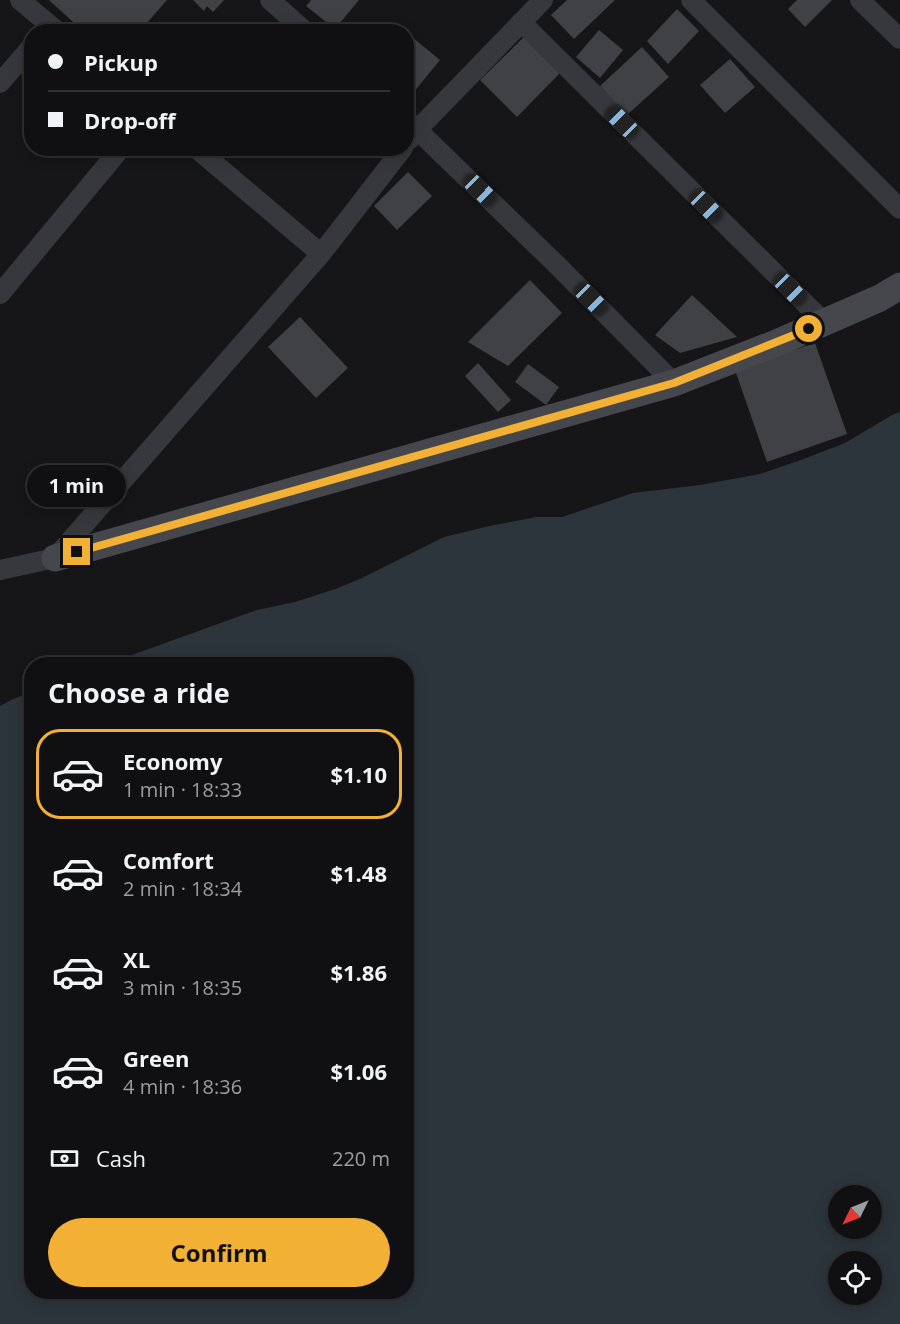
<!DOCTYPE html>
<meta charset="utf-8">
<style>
body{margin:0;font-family:"Open Sans",sans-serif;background:#1e1e20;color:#f1f3f6;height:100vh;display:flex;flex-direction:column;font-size:22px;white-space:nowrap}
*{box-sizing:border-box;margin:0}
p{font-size:20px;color:#9c9d9f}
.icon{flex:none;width:33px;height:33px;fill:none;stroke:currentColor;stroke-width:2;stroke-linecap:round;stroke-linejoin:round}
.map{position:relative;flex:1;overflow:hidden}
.side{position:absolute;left:24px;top:657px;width:390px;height:642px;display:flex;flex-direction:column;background:#101012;border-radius:24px;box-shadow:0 3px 15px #0003,0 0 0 2px #303032}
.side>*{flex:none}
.hud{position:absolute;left:24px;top:24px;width:390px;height:132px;border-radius:24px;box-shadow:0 3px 15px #0003,0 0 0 2px #303032;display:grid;align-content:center;height:132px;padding:0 24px;background:#101012}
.needle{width:39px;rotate:227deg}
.fabs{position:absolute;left:828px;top:1185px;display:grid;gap:12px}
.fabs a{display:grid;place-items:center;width:54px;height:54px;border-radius:50%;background:#101012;box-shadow:0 3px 15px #0003,0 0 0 2px #303032;font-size:30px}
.end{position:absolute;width:27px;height:27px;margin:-14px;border:8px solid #f2b134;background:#111;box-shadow:0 0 0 3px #111}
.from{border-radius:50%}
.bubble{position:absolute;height:42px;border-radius:21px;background:#101012;box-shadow:0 3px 15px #0003,0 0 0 2px #303032;font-size:20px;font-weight:700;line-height:42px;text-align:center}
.car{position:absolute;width:18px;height:36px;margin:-18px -9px;border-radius:8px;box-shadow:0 0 4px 2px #0007;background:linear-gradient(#222 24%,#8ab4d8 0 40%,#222 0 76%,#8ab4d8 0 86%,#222 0)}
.hud b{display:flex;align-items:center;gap:21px;height:57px;font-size:22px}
.hud b+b{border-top:2px solid #303032}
.hud i{width:15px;height:15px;background:#f1f3f6}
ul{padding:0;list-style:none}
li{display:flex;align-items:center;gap:18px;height:90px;margin:0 12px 9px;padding:0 12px;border:3px solid transparent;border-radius:24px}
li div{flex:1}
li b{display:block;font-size:22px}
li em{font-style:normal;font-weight:700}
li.selected{border-color:#f2b134}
li>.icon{width:54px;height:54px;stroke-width:1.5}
h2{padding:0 24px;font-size:27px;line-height:72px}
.pay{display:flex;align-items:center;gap:15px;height:66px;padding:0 24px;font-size:22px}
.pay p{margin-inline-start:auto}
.button{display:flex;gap:12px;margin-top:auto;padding:12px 24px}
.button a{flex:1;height:69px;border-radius:36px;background:#f2b134;color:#111;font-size:24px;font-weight:700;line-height:69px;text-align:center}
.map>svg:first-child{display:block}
</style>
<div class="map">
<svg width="900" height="1324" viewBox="0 0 900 1324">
<rect width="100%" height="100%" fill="#161618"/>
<path fill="#2c353c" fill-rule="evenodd" d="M 900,412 L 900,1324 L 0,1324 L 0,706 L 11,700 L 31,692 L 32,1292 L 406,1292 L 406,664 L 107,664 L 257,610 L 295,602 L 338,588 L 362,578 L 444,537 L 485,527 L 536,517 L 562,517 L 633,493 L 700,485 L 760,474 L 801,460 L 845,443 L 892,415 ZM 838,1196 L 872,1196 L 872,1228 L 838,1228 ZM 838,1262 L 872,1262 L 872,1294 L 838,1294 Z"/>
<path fill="#404145" d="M 49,0 L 167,0 L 139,32 L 84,32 Z
M 193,0 L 224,0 L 213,12 L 207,6 L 204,11 Z
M 311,0 L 359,0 L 335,29 L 306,6 Z
M 567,0 L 615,0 L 574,39 L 551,15 Z
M 797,0 L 832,0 L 805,27 L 788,9 Z
M 677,9 L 699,31 L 668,64 L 647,41 Z
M 599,30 L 623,50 L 600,78 L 576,57 Z
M 412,37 L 440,60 L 408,99 L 406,97 L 406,44 Z
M 524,37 L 560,73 L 517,117 L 480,80 Z
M 642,47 L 669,77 L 627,115 L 600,86 Z
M 730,59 L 755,87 L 725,113 L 700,85 Z
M 408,172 L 432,196 L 397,230 L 374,206 Z
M 530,280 L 562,313 L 508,366 L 468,342 Z
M 692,295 L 737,337 L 680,353 L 655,335 Z
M 300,317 L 348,368 L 316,398 L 268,347 Z
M 815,343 L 847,434 L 767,462 L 735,370 Z
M 478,363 L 511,400 L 498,412 L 465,376 Z
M 528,364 L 559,387 L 546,405 L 515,382 Z"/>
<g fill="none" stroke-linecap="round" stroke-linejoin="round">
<path stroke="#37383d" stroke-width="20" d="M 20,0 L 58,32
M 270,0 L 306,32
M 691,0 L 900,209
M 860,0 L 900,39
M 521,22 L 824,322
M 0,83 L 32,46
M 406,119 L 558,266 L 674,383
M 410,139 L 418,129 L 543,0
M 196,148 L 321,254
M 0,294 L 121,148
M 0,570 L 55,558 L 321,254 L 403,148"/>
<path stroke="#45474d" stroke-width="27" d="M 55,558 L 674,383 L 779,342 L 880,298 L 900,286"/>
</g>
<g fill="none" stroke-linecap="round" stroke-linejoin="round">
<path stroke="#f2b134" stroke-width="8" d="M 77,552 L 674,383 L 809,329"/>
</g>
</svg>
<div class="fabs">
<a><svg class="needle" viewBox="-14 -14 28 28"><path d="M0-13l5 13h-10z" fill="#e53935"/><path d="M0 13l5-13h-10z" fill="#9c9d9f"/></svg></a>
<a><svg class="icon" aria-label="locate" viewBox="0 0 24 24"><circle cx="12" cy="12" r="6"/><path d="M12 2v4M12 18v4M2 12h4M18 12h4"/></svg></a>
</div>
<i class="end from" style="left:809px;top:329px"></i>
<i class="end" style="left:77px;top:552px"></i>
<div class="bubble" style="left:27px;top:465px;width:99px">1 min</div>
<i class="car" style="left:622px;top:122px;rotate:315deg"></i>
<i class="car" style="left:480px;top:190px;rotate:134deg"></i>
<i class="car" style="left:706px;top:206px;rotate:135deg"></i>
<i class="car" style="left:790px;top:289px;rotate:135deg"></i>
<i class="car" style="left:591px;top:299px;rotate:135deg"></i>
<div class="hud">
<b><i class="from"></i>Pickup</b>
<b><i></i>Drop-off</b>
</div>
<section class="side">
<h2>Choose a ride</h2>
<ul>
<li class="selected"><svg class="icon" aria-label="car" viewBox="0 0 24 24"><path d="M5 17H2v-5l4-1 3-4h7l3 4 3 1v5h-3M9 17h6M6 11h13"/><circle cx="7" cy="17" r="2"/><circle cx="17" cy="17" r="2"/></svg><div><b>Economy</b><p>1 min · 18:33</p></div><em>$1.10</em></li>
<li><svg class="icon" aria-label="car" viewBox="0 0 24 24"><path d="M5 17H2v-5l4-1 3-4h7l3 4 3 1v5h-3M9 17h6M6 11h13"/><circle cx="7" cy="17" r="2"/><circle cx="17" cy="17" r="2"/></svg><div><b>Comfort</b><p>2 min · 18:34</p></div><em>$1.48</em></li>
<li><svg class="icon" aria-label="car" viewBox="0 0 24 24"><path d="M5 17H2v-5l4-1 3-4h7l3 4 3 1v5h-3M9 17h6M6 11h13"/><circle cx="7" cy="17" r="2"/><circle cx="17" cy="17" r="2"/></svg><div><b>XL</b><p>3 min · 18:35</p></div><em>$1.86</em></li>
<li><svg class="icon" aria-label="car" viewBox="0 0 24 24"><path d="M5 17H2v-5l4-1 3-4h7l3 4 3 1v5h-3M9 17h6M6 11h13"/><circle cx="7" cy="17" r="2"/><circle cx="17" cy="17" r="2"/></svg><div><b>Green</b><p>4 min · 18:36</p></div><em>$1.06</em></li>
</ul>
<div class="pay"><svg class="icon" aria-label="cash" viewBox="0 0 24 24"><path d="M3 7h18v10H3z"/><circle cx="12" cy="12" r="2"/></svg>Cash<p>220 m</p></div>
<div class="button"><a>Confirm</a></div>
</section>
</div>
